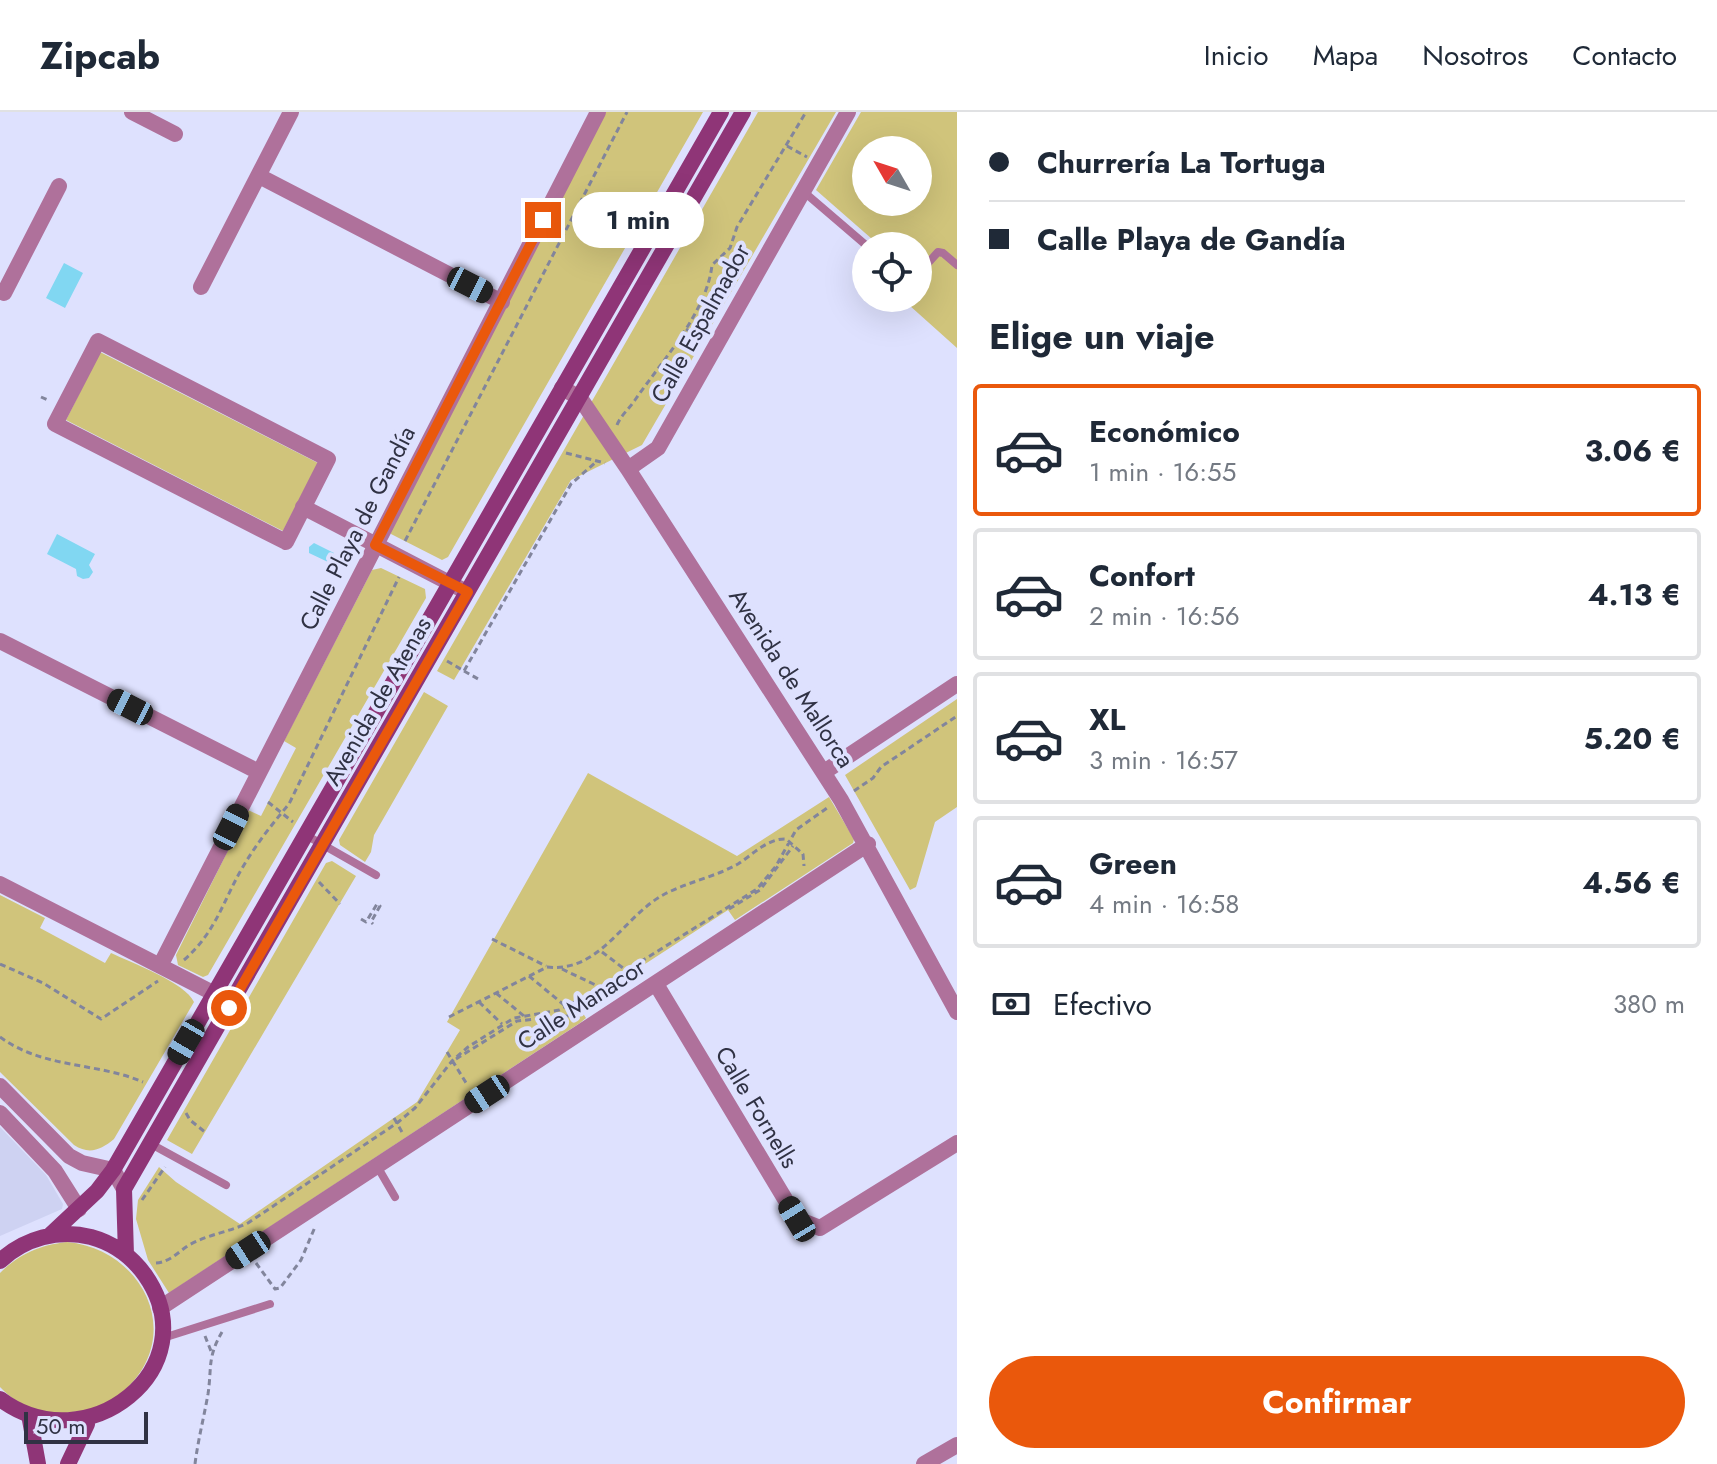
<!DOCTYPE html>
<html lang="es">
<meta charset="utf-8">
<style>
body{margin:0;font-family:Jost,sans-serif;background:#f2f2f3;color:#1f2937;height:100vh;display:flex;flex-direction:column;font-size:30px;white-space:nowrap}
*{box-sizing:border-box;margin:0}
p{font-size:26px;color:#747a83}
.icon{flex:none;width:44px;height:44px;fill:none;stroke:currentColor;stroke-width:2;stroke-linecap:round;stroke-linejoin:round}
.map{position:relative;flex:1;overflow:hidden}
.side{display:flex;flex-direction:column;background:#fff;width:760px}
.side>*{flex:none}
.banner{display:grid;align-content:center;height:176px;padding:0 32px;background:#fff}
.needle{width:52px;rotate:309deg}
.controls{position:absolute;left:852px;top:24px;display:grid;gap:16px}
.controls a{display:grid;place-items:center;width:80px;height:80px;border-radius:50%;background:#fff;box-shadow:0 8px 32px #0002;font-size:40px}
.scale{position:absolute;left:24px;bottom:20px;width:124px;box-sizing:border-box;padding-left:8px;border:4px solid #303244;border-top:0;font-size:22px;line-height:28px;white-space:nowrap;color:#303244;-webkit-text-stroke:6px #dee1fe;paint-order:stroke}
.end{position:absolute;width:36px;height:36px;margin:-18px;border:10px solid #ea580c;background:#fff;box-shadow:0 0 0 4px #fff}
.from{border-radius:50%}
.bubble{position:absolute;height:56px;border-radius:28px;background:#fff;box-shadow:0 8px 32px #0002;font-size:26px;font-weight:700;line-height:56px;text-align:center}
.car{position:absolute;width:24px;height:48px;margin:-24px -12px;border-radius:10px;box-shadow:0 0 6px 2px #0007;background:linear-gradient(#222 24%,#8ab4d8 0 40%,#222 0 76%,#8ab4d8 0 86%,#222 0)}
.banner b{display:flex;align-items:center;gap:28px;height:76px;font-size:30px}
.banner b+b{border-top:2px solid #e0e1e3}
.banner i{width:20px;height:20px;background:#1f2937}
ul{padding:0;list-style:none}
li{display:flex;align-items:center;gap:24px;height:132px;margin:0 16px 12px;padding:0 16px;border:4px solid #e0e1e3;border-radius:8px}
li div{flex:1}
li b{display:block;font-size:30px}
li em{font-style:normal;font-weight:700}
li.on{border-color:#ea580c}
li>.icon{width:72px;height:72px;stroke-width:1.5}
h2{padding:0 32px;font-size:36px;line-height:96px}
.pay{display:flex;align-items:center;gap:20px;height:88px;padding:0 32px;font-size:30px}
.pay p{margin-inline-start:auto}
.primary-button{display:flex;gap:16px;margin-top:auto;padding:16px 32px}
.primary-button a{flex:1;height:92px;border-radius:48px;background:#ea580c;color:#fff;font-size:32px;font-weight:700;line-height:92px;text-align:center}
header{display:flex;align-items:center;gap:48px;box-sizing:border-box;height:112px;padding:0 40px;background:#fff;border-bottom:2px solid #e0e1e3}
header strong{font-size:38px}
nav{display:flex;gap:44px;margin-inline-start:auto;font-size:28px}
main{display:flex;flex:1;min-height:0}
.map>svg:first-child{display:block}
</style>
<header>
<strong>Zipcab</strong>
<nav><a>Inicio</a><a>Mapa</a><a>Nosotros</a><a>Contacto</a></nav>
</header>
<main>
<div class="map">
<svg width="957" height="1352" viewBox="0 0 957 1352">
<rect width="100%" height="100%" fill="#dee1fe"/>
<path fill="#ced2f2" d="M 0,1015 L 46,1063 L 63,1092 L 62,1097 L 0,1124 Z"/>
<path fill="#d0c47b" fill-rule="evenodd" d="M 606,0 L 703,0 L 448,445 L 442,448 L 391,422 L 390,419 Z
M 758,0 L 836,0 L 642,333 L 571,368 L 454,568 L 437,559 Z
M 861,0 L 957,0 L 957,236 L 909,193 L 918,186 L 922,177 L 918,174 L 918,134 L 880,134 L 816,78 ZM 866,38 L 918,38 L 918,90 L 866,90 Z
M 100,240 L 318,351 L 283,419 L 66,308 Z
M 381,456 L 425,477 L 426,486 L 208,863 L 203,865 L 178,853 L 176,843 L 248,698 L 261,704 L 296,636 L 284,629 L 372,458 Z
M 424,580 L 448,594 L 374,723 L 371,740 L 365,750 L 340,733 L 339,728 Z
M 957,587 L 957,695 L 935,710 L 916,775 L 910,778 L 845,663 Z
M 588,661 L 737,744 L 829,685 L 854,727 L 853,731 L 735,808 L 728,798 L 579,895 L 586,906 L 580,911 L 169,1181 L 148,1148 L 136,1107 L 138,1088 L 159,1055 L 176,1070 L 240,1112 L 417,990 L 460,918 L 447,910 Z
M 332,749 L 356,764 L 192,1042 L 167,1028 L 326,751 Z
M 0,783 L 45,806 L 40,816 L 105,851 L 111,841 C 130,850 186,871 194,890 L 114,1027 C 101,1038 89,1043 74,1033 L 0,960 Z
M 67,1130 C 142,1137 185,1221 126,1277 C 121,1282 115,1290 108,1294 C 99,1299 82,1299 72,1300 C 65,1301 54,1305 47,1303 C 31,1299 11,1287 0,1275 L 0,1161 C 19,1142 40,1133 67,1130 Z"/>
<path fill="#81d7f2" d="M 64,151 L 83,161 L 65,196 L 46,186 Z
M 57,422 L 95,442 L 89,453 L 93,460 L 89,466 L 83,467 L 77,464 L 76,457 L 47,442 Z
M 314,431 L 334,441 L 328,450 L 309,441 L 309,435 Z"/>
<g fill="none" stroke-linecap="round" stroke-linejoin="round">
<path stroke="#82859c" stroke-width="3" stroke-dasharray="6 4" stroke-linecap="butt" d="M 787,34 L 807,45
M 686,217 L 702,227
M 41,285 L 50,289
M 617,313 C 621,303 629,297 635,288 C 662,249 707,200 712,153 L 730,136 L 737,115 L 806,0
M 566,341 L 605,351
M 405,429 L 627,0
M 447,549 L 464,559 L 571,372 L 596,350
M 464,559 L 480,568
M 854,679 L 873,666 L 881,655 L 957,604
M 268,690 L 293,710
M 319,770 L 340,792
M 729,797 L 760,778 L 793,734
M 361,807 L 366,810 L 377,792 L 380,794 L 371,810 L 373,812
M 492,827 L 546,854
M 602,840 L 631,862
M 184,848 C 217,819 223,788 244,753 C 257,731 273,711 289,692 L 399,465
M 0,852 L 43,871 L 101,907 L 158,869
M 562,857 L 606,878
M 529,864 L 575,902
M 496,881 L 524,904
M 479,890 L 502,912
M 449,905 L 547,855 C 600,861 623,805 663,783 C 687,770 715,765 738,752 C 752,743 768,726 786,727 L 803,742 L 804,754
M 0,925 C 44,957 96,950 143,970
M 447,940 L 468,974
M 456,947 L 517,909 L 577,903
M 186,1001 L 190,1008 L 205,1020
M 394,1006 L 402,1020
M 142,1088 L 165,1055
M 156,1151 C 170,1150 178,1140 189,1133 C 209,1122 229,1120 248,1111 L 397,1011 L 415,996 L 452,949 L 468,935 L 514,906 L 559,898 L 581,887 L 757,777 L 776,754 L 796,718 L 827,696
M 256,1151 L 275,1177 L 280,1176 L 301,1148 L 315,1115
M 205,1224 L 211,1239
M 195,1352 C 198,1328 204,1305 208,1282 C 212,1255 207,1246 222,1220"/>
<path stroke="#af719b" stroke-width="8" d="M 804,80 L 867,134
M 918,162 L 938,140 L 943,141 L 957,153
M 304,722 L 376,763
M 151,1032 L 226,1073
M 377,1054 L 395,1085
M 163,1226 L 270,1192"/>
<path stroke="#af719b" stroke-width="16" d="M 132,0 L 175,22
M 259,64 L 502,190
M 201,175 L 291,0
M 4,181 L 59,74
M 98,229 L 328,347 L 286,430 L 55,312 Z
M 562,276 L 580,286 L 628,357 L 841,688 L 957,900
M 628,357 L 658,336 L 848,0
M 303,395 L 463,478
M 0,529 L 259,660
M 824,660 L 957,572
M 0,772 L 213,881
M 160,854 L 598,0
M 656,872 L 797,1107 L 820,1116 L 957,1031
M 0,974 L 69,1044 L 82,1051 L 113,1058 L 124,1077
M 0,1001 L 55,1059 L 79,1097
M 160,1196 L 868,732
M 924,1352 L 957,1333"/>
<path stroke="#8f3577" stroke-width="16" d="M 50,1123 L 97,1079 L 113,1058 L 721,0
M 126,1143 L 124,1077 L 743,0
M 0,1149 C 25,1126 58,1117 91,1125 C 113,1131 132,1145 145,1163 C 210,1256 86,1352 0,1287
M 30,1308 L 38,1352
M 68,1352 L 87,1312"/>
</g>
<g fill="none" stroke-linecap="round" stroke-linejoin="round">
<path stroke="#ea580c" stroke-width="10" d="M 229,896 L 468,480 L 375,433 L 543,108"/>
</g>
<g text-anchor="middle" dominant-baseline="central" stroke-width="8" stroke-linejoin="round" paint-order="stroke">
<g font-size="24" fill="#303244" stroke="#dee1fe">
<text transform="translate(700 211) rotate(-61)">Calle Espalmador</text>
<text transform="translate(357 416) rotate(-63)">Calle Playa de Gandía</text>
<text transform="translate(792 566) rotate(57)">Avenida de Mallorca</text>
<text transform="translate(377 589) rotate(-60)">Avenida de Atenas</text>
<text transform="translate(581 892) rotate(-33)">Calle Manacor</text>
<text transform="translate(757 995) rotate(59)">Calle Fornells</text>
</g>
</g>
</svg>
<div class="controls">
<a><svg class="needle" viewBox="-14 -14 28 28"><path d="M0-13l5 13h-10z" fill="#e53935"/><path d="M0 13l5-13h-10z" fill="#747a83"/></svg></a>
<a><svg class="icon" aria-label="locate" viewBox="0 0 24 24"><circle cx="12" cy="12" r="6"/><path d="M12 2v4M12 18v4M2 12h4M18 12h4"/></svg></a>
</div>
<div class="scale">50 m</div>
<i class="end from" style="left:229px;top:896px"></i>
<i class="end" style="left:543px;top:108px"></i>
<div class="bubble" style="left:572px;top:80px;width:132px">1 min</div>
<i class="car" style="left:470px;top:173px;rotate:117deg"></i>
<i class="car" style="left:130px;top:595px;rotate:297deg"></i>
<i class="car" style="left:231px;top:715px;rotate:27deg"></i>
<i class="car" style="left:186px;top:930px;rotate:210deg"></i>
<i class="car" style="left:487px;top:982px;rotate:237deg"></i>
<i class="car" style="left:797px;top:1107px;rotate:329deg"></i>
<i class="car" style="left:248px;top:1138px;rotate:237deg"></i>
</div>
<section class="side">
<div class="banner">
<b><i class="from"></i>Churrería La Tortuga</b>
<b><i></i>Calle Playa de Gandía</b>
</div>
<h2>Elige un viaje</h2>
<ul>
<li class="on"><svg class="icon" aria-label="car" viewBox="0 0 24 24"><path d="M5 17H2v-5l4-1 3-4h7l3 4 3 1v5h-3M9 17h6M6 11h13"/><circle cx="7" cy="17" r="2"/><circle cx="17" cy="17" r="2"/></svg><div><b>Económico</b><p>1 min · 16:55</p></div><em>3.06 €</em></li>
<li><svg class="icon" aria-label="car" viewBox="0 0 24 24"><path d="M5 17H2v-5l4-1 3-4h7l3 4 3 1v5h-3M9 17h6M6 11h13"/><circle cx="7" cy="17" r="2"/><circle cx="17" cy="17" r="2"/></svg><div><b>Confort</b><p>2 min · 16:56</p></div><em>4.13 €</em></li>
<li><svg class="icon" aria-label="car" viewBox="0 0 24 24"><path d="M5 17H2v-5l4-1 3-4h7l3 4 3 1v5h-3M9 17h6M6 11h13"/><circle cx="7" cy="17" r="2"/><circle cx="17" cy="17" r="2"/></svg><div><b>XL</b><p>3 min · 16:57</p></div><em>5.20 €</em></li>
<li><svg class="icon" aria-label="car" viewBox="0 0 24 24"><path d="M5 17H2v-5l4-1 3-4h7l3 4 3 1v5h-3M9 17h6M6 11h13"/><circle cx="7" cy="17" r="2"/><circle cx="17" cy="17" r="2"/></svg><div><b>Green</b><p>4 min · 16:58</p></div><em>4.56 €</em></li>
</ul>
<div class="pay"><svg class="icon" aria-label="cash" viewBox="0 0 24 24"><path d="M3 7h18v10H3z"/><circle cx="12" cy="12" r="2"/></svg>Efectivo<p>380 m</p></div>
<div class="primary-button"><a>Confirmar</a></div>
</section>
</main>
